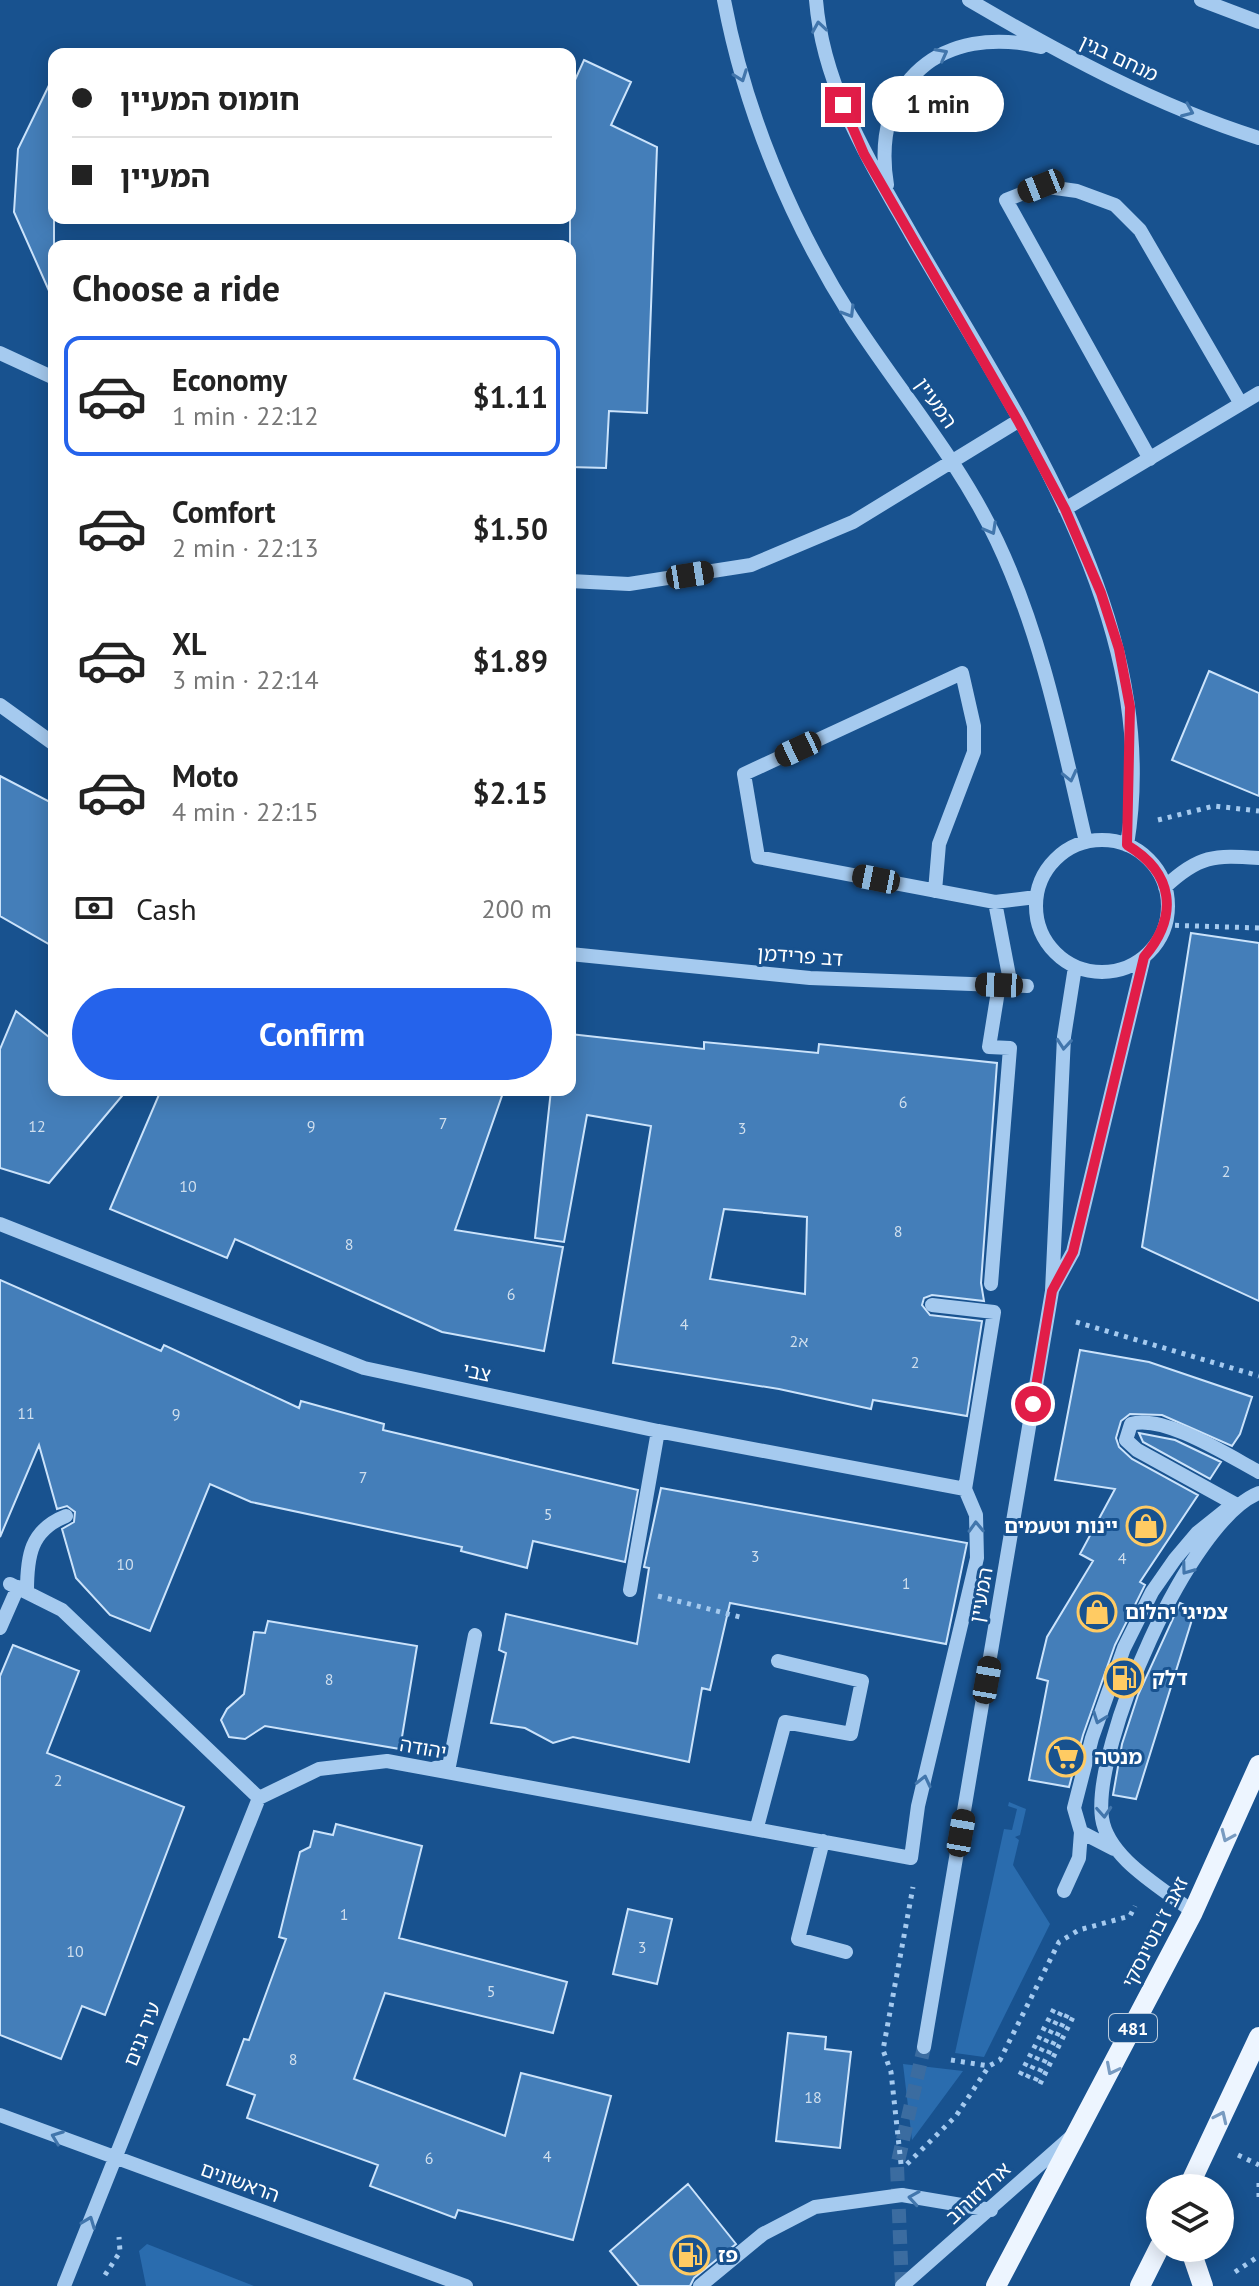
<!DOCTYPE html>
<meta charset="utf-8">
<style>
body{margin:0;font-family:"PT Sans","Noto Sans Hebrew",sans-serif;background:#f6f6f6;color:#222;height:100vh;display:flex;flex-direction:column;font-size:30px;white-space:nowrap}
*{box-sizing:border-box;margin:0}
p{font-size:26px;color:#767676}
.icon{flex:none;width:44px;height:44px;fill:none;stroke:currentColor;stroke-width:2;stroke-linecap:round;stroke-linejoin:round}
.map{position:relative;flex:1;overflow:hidden}
.side{position:absolute;left:48px;top:240px;width:528px;height:856px;display:flex;flex-direction:column;background:#fff;border-radius:16px;box-shadow:0 4px 20px #0003}
.side>*{flex:none}
.guide{position:absolute;left:48px;top:48px;width:528px;height:176px;border-radius:16px;box-shadow:0 4px 20px #0003;display:grid;align-content:center;height:176px;padding:0 24px;background:#fff}
.tools{position:absolute;left:1146px;top:2174px;display:grid;gap:16px}
.tools a{display:grid;place-items:center;width:88px;height:88px;border-radius:50%;background:#fff;box-shadow:0 4px 20px #0003;font-size:40px}
.end{position:absolute;width:36px;height:36px;margin:-18px;border:10px solid #e11d48;background:#fff;box-shadow:0 0 0 4px #fff}
.from{border-radius:50%}
.bubble{position:absolute;height:56px;border-radius:28px;background:#fff;box-shadow:0 4px 20px #0003;font-size:26px;font-weight:600;line-height:56px;text-align:center}
.car{position:absolute;width:24px;height:48px;margin:-24px -12px;border-radius:10px;box-shadow:0 0 6px 2px #0007;background:linear-gradient(#222 24%,#8ab4d8 0 40%,#222 0 76%,#8ab4d8 0 86%,#222 0)}
.guide b{display:flex;align-items:center;gap:28px;height:76px;font-size:30px}
.guide b+b{border-top:2px solid #e0e0e0}
.guide i{width:20px;height:20px;background:#222}
ul{padding:0;list-style:none}
li{display:flex;align-items:center;gap:24px;height:120px;margin:0 16px 12px;padding:0 8px;border:4px solid transparent;border-radius:16px}
li div{flex:1}
li b{display:block;font-size:30px}
li em{font-style:normal;font-weight:600}
li.current{border-color:#2563eb}
li>.icon{width:72px;height:72px;stroke-width:1.5}
h2{padding:0 24px;font-size:36px;line-height:96px}
.pay{display:flex;align-items:center;gap:20px;height:88px;padding:0 24px;font-size:30px}
.pay p{margin-inline-start:auto}
.primary-button{display:flex;gap:16px;margin-top:auto;padding:16px 24px}
.primary-button a{flex:1;height:92px;border-radius:48px;background:#2563eb;color:#fff;font-size:32px;font-weight:600;line-height:92px;text-align:center}
.map>svg:first-child{display:block}
</style>
<div class="map">
<svg width="1259" height="2286" viewBox="0 0 1259 2286">
<rect width="100%" height="100%" fill="#18528f"/>
<path fill="#2a6cae" d="M 1009,1802 L 1026,1809 L 1020,1835 L 1015,1837 L 1019,1840 L 1013,1865 L 1050,1924 L 984,2057 L 955,2053 L 1004,1829 L 1012,1830 L 1017,1809 L 1008,1806 Z
M 903,2064 L 963,2071 L 912,2140 Z
M 147,2244 L 254,2286 L 146,2286 L 139,2251 Z"/>
<path fill="#447eb9" stroke="#cbe3fb" stroke-width="2" fill-rule="evenodd" d="M 584,60 L 631,82 L 611,125 L 657,147 L 647,413 L 609,411 L 606,468 L 570,467 L 570,91 Z
M 54,75 L 54,302 L 14,212 L 18,149 Z
M 1209,671 L 1259,693 L 1259,796 L 1172,760 Z
M 0,776 L 54,804 L 54,947 L 0,916 Z
M 1191,933 L 1259,943 L 1259,1301 L 1142,1247 Z
M 16,1011 L 54,1041 L 54,1090 L 127,1090 L 49,1183 L 0,1168 L 0,1049 Z
M 570,1034 L 704,1049 L 704,1042 L 818,1053 L 819,1044 L 997,1063 L 981,1283 L 984,1301 L 932,1295 L 924,1298 L 922,1305 L 930,1315 L 982,1321 L 967,1416 L 873,1400 L 871,1409 L 779,1389 L 613,1363 L 651,1126 L 587,1115 L 564,1242 L 535,1238 L 551,1090 L 570,1090 ZM 724,1209 L 807,1217 L 805,1294 L 710,1279 Z
M 161,1090 L 504,1090 L 455,1230 L 563,1247 L 544,1351 L 442,1332 L 235,1239 L 227,1258 L 110,1209 Z
M 0,1280 L 161,1351 L 164,1345 L 299,1408 L 301,1401 L 384,1424 L 383,1430 L 638,1490 L 625,1562 L 533,1541 L 527,1568 L 461,1551 L 462,1547 L 251,1502 L 210,1484 L 150,1631 L 110,1615 L 76,1578 L 62,1529 L 74,1522 L 75,1512 L 67,1506 L 57,1509 L 39,1445 L 0,1537 Z
M 1080,1350 L 1149,1362 L 1252,1397 L 1240,1434 L 1232,1446 L 1162,1415 L 1130,1414 L 1121,1421 L 1116,1438 L 1119,1447 L 1132,1459 L 1198,1495 L 1140,1582 L 1145,1585 L 1115,1645 L 1083,1735 L 1069,1787 L 1029,1780 L 1048,1681 L 1037,1678 L 1047,1637 L 1093,1561 L 1080,1554 L 1115,1489 L 1055,1480 Z
M 1139,1433 L 1175,1440 L 1221,1462 L 1210,1479 L 1143,1442 Z
M 661,1488 L 967,1543 L 946,1644 L 730,1603 L 710,1690 L 702,1688 L 689,1762 L 573,1737 L 553,1743 L 525,1728 L 491,1723 L 506,1653 L 499,1650 L 506,1614 L 637,1644 L 649,1568 L 644,1567 Z
M 1180,1603 L 1195,1610 L 1136,1799 L 1113,1795 L 1122,1744 L 1138,1695 Z
M 268,1621 L 417,1646 L 400,1749 L 265,1726 L 245,1739 L 229,1737 L 221,1720 L 227,1709 L 244,1694 L 254,1632 L 265,1633 Z
M 13,1645 L 79,1671 L 47,1753 L 184,1807 L 105,2015 L 82,2006 L 61,2059 L 0,2035 L 0,1676 Z
M 336,1824 L 422,1846 L 399,1938 L 567,1982 L 553,2033 L 385,1993 L 354,2079 L 505,2136 L 521,2073 L 611,2096 L 573,2240 L 458,2210 L 455,2218 L 370,2186 L 378,2165 L 247,2118 L 255,2095 L 227,2085 L 244,2039 L 249,2040 L 286,1939 L 279,1937 L 300,1852 L 310,1847 L 314,1831 L 333,1835 Z
M 628,1909 L 672,1919 L 657,1984 L 613,1974 Z
M 788,2033 L 826,2037 L 825,2049 L 851,2052 L 840,2148 L 776,2141 Z
M 688,2184 L 736,2244 L 694,2278 L 690,2286 L 639,2286 L 610,2251 Z"/>
<g fill="none" stroke-linecap="round" stroke-linejoin="round">
<path stroke="#3b6ca0" stroke-width="14" stroke-dasharray="14 7" stroke-linecap="butt" d="M 902,2286 L 897,2166 L 924,2047"/>
<path stroke="#a5caef" stroke-width="5" stroke-dasharray="4 6" stroke-linecap="butt" d="M 1158,820 L 1214,806 L 1259,811
M 1165,925 L 1259,928
M 1076,1322 L 1259,1376
M 658,1596 L 740,1617
M 951,2060 L 989,2066 L 1000,2060 L 1059,1942 L 1079,1930 L 1130,1916 L 1135,1906
M 1020,2075 L 1055,2007
M 1027,2078 L 1062,2010
M 1035,2081 L 1068,2013
M 1040,2084 L 1073,2017
M 1238,2155 L 1259,2165
M 901,2164 L 891,2072 L 883,2050 L 913,1887
M 907,2164 L 956,2116 L 989,2066
M 1259,2183 L 1259,2198
M 1235,2272 L 1259,2256
M 105,2275 L 120,2252 L 119,2237"/>
<path stroke="#a5caef" stroke-width="14" d="M 724,0 C 745,112 791,222 852,318 C 900,392 959,460 997,541 C 1042,636 1062,739 1086,842
M 816,0 C 823,87 869,160 911,234 C 1017,418 1164,621 1127,845
M 969,0 C 1061,54 1157,106 1259,138
M 1201,0 L 1259,22
M 887,185 C 870,82 943,23 1041,47
M 0,353 L 54,378
M 1150,459 L 1006,200 L 1041,186 L 1077,191 L 1115,205 L 1140,230 L 1241,404
M 1065,509 L 1259,393
M 570,581 L 629,584 L 751,565 L 853,522 L 1018,421
M 0,705 L 54,744
M1036 906a66 66 0 1 1 132 0a66 66 0 1 1-132 0Z
M 1165,887 C 1199,855 1214,855 1259,858
M 935,891 L 939,844 L 974,752 L 974,726 L 962,673 L 744,774 L 758,857 L 995,902 L 1036,897
M 995,902 L 1011,986
M 570,954 L 810,978 L 1027,986
M 0,1224 L 364,1368 L 658,1431 L 965,1489
M 991,1284 L 1010,1048 L 989,1047 L 999,985
M 1052,1290 L 1073,1252 L 1144,957
M 932,1305 L 994,1312 L 965,1489
M 1235,1504 L 1137,1450 L 1126,1440 L 1131,1424 C 1164,1414 1229,1456 1259,1472
M 10,1584 L 62,1610 L 259,1798 L 319,1769 L 387,1761 L 911,1858 L 918,1806 L 977,1558 L 976,1515 L 965,1489
M 630,1590 L 658,1431
M 27,1591 C 27,1557 30,1530 66,1516
M 0,1628 L 18,1587
M 435,1768 L 449,1766 L 475,1635
M 757,1827 L 785,1722 L 851,1734 L 862,1681 L 778,1661
M 823,1841 L 798,1939 L 846,1952
M 1114,1849 L 1081,1832 L 1074,1808 L 1092,1738 L 1124,1648 L 1152,1592 L 1175,1559 L 1197,1533 L 1227,1509
M 1064,1891 L 1079,1858 L 1081,1832
M 1193,1912 C 1163,1888 1108,1859 1102,1818 C 1092,1747 1189,1520 1259,1493
M 924,2047 L 1052,1291 L 1064,1037 L 1075,967
M 0,2115 L 466,2286
M 64,2286 L 259,1798
M 700,2286 L 763,2234 L 815,2207 L 902,2195 L 991,2210
M 902,2286 L 1071,2137"/>
<path stroke="#edf5ff" stroke-width="20" d="M 1188,2188 L 1259,2037
M 1190,2248 L 1203,2286
M 996,2286 L 1193,1912 L 1259,1765
M 1140,2286 L 1160,2246"/>
</g>
<defs><path id="oneway-chevron" d="M-2-3.5L2.5 0L-2 3.5" fill="none" stroke-width="1.6" stroke-linecap="round" stroke-linejoin="round" transform="scale(2)"/></defs>
<g stroke="#4276ac">
<use href="#oneway-chevron" transform="translate(819 27) rotate(-99)"/>
<use href="#oneway-chevron" transform="translate(942 54) rotate(-28)"/>
<use href="#oneway-chevron" transform="translate(741 76) rotate(70)"/>
<use href="#oneway-chevron" transform="translate(1188 111) rotate(23)"/>
<use href="#oneway-chevron" transform="translate(849 312) rotate(59)"/>
<use href="#oneway-chevron" transform="translate(991 529) rotate(61)"/>
<use href="#oneway-chevron" transform="translate(1070 776) rotate(77)"/>
<use href="#oneway-chevron" transform="translate(1064 1044) rotate(95)"/>
<use href="#oneway-chevron" transform="translate(976 1527) rotate(-92)"/>
<use href="#oneway-chevron" transform="translate(1187 1569) rotate(126)"/>
<use href="#oneway-chevron" transform="translate(1099 1718) rotate(110)"/>
<use href="#oneway-chevron" transform="translate(924 1781) rotate(-77)"/>
<use href="#oneway-chevron" transform="translate(1104 1812) rotate(86)"/>
<use href="#oneway-chevron" transform="translate(57 2137) rotate(-159)"/>
<use href="#oneway-chevron" transform="translate(914 2198) rotate(-171)"/>
<use href="#oneway-chevron" transform="translate(89 2222) rotate(-69)"/>
</g>
<g stroke="#789bc1">
<use href="#oneway-chevron" transform="translate(1227 1836) rotate(114)"/>
<use href="#oneway-chevron" transform="translate(1112 2069) rotate(117)"/>
<use href="#oneway-chevron" transform="translate(1221 2117) rotate(-65)"/>
</g>
<g fill="none" stroke-linecap="round" stroke-linejoin="round">
<path stroke="#e11d48" stroke-width="10" d="M 843,105 L 864,154 L 1018,421 L 1065,509 L 1101,593 L 1119,649 L 1130,707 L 1127,845 C 1174,873 1179,916 1144,957 L 1073,1252 L 1052,1291 L 1033,1404"/>
</g>
<defs>
<symbol id="shop-ring" viewBox="-11 -11 22 22"><circle r="9.5" fill="#18528f" stroke="#ffcb63" stroke-width="1.5"/><path d="M-5-2.5h2.3a2.7 3.5 0 0 1 5.4 0H5L5.5 6h-11ZM-1.5-2.5h3a1.5 2.3 0 0 0-3 0Z" fill="#ffcb63"/></symbol>
<symbol id="fuel-ring" viewBox="-11 -11 22 22"><circle r="9.5" fill="#18528f" stroke="#ffcb63" stroke-width="1.5"/><path d="M-5.5-6h7V0h2V4h1.3V-2.5L3-4.5l.8-.8L6-3V5H2.5V1h-1V6h-7ZM-4.2-4.7v3.2H.2V-4.7Z" fill="#ffcb63"/></symbol>
<symbol id="supermarket-ring" viewBox="-11 -11 22 22"><circle r="9.5" fill="#18528f" stroke="#ffcb63" stroke-width="1.5"/><path d="M-6-5.5h2.5l.6 2H6L4.5 2H-2.5L-4.4-4H-6ZM-1.5 3.2a1.3 1.3 0 1 0 .1 0ZM3 3.2a1.3 1.3 0 1 0 .1 0Z" fill="#ffcb63"/></symbol>
</defs>
<g fill-rule="evenodd">
<use href="#shop-ring" x="1124" y="1504" width="44" height="44"/>
<use href="#shop-ring" x="1075" y="1590" width="44" height="44"/>
<use href="#fuel-ring" x="1102" y="1656" width="44" height="44"/>
<use href="#supermarket-ring" x="1044" y="1735" width="44" height="44"/>
<use href="#fuel-ring" x="668" y="2233" width="44" height="44"/>
</g>
<g text-anchor="middle" dominant-baseline="central" stroke-width="6" stroke-linejoin="round" paint-order="stroke">
<g font-size="16" fill="#d0dfee">
<text x="903" y="1102">6</text>
<text x="443" y="1123">7</text>
<text x="37" y="1126">12</text>
<text x="311" y="1126">9</text>
<text x="742" y="1128">3</text>
<text x="1226" y="1171">2</text>
<text x="188" y="1186">10</text>
<text x="898" y="1231">8</text>
<text x="349" y="1244">8</text>
<text x="511" y="1294">6</text>
<text x="684" y="1324">4</text>
<text x="799" y="1341">2א</text>
<text x="915" y="1362">2</text>
<text x="26" y="1413">11</text>
<text x="176" y="1414">9</text>
<text x="363" y="1477">7</text>
<text x="548" y="1514">5</text>
<text x="755" y="1556">3</text>
<text x="1122" y="1558">4</text>
<text x="125" y="1564">10</text>
<text x="906" y="1583">1</text>
<text x="329" y="1679">8</text>
<text x="58" y="1780">2</text>
<text x="344" y="1914">1</text>
<text x="642" y="1947">3</text>
<text x="75" y="1951">10</text>
<text x="491" y="1991">5</text>
<text x="293" y="2059">8</text>
<text x="813" y="2097">18</text>
<text x="547" y="2156">4</text>
<text x="429" y="2158">6</text>
</g>
<rect fill="#18528f" stroke="#bacbdd" stroke-width="2" x="1109" y="2014" width="48" height="28" rx="6"/>
<g font-size="18" font-weight="bold" fill="#fff">
<text x="1133" y="2028">481</text>
</g>
<g font-size="20" fill="#fff" stroke="#18528f">
<text transform="translate(1119 58) rotate(25)">מנחם בגין</text>
<text transform="translate(936 403) rotate(55)">המעיין</text>
<text transform="translate(800 956) rotate(4)">דב פרידמן</text>
<text transform="translate(477 1372) rotate(12)">צבי</text>
<text transform="translate(981 1595) rotate(-80)">המעיין</text>
<text transform="translate(423 1748) rotate(10)">יהודה</text>
<text transform="translate(1155 1932) rotate(-63)">זאב ז'בוטינסקי</text>
<text transform="translate(142 2034) rotate(-68)">עיר גנים</text>
<text transform="translate(240 2182) rotate(20)">הראשונים</text>
<text transform="translate(978 2193) rotate(-43)">ארלוזורוב</text>
</g>
<g font-size="20" font-weight="bold" fill="#fff" stroke="#18528f" text-anchor="start">
<text x="1118" y="1526" text-anchor="end">יינות וטעמים</text>
<text x="1125" y="1612">צמיגי יהלום</text>
<text x="1152" y="1678">דלק</text>
<text x="1094" y="1757">מנטה</text>
<text x="718" y="2255">פז</text>
</g>
</g>
</svg>
<div class="tools">
<a><svg class="icon" aria-label="layers" viewBox="0 0 24 24"><path d="M12 4l9 5-9 5-9-5zM3 14l9 5 9-5"/></svg></a>
</div>
<i class="end from" style="left:1033px;top:1404px"></i>
<i class="end" style="left:843px;top:105px"></i>
<div class="bubble" style="left:872px;top:76px;width:132px">1 min</div>
<i class="car" style="left:1041px;top:186px;rotate:248deg"></i>
<i class="car" style="left:690px;top:575px;rotate:81deg"></i>
<i class="car" style="left:798px;top:749px;rotate:245deg"></i>
<i class="car" style="left:876px;top:879px;rotate:281deg"></i>
<i class="car" style="left:999px;top:985px;rotate:272deg"></i>
<i class="car" style="left:987px;top:1680px;rotate:10deg"></i>
<i class="car" style="left:961px;top:1833px;rotate:10deg"></i>
<div class="guide">
<b><i class="from"></i>חומוס המעיין</b>
<b><i></i>המעיין</b>
</div>
<section class="side">
<h2>Choose a ride</h2>
<ul>
<li class="current"><svg class="icon" aria-label="car" viewBox="0 0 24 24"><path d="M5 17H2v-5l4-1 3-4h7l3 4 3 1v5h-3M9 17h6M6 11h13"/><circle cx="7" cy="17" r="2"/><circle cx="17" cy="17" r="2"/></svg><div><b>Economy</b><p>1 min · 22:12</p></div><em>$1.11</em></li>
<li><svg class="icon" aria-label="car" viewBox="0 0 24 24"><path d="M5 17H2v-5l4-1 3-4h7l3 4 3 1v5h-3M9 17h6M6 11h13"/><circle cx="7" cy="17" r="2"/><circle cx="17" cy="17" r="2"/></svg><div><b>Comfort</b><p>2 min · 22:13</p></div><em>$1.50</em></li>
<li><svg class="icon" aria-label="car" viewBox="0 0 24 24"><path d="M5 17H2v-5l4-1 3-4h7l3 4 3 1v5h-3M9 17h6M6 11h13"/><circle cx="7" cy="17" r="2"/><circle cx="17" cy="17" r="2"/></svg><div><b>XL</b><p>3 min · 22:14</p></div><em>$1.89</em></li>
<li><svg class="icon" aria-label="car" viewBox="0 0 24 24"><path d="M5 17H2v-5l4-1 3-4h7l3 4 3 1v5h-3M9 17h6M6 11h13"/><circle cx="7" cy="17" r="2"/><circle cx="17" cy="17" r="2"/></svg><div><b>Moto</b><p>4 min · 22:15</p></div><em>$2.15</em></li>
</ul>
<div class="pay"><svg class="icon" aria-label="cash" viewBox="0 0 24 24"><path d="M3 7h18v10H3z"/><circle cx="12" cy="12" r="2"/></svg>Cash<p>200 m</p></div>
<div class="primary-button"><a>Confirm</a></div>
</section>
</div>
